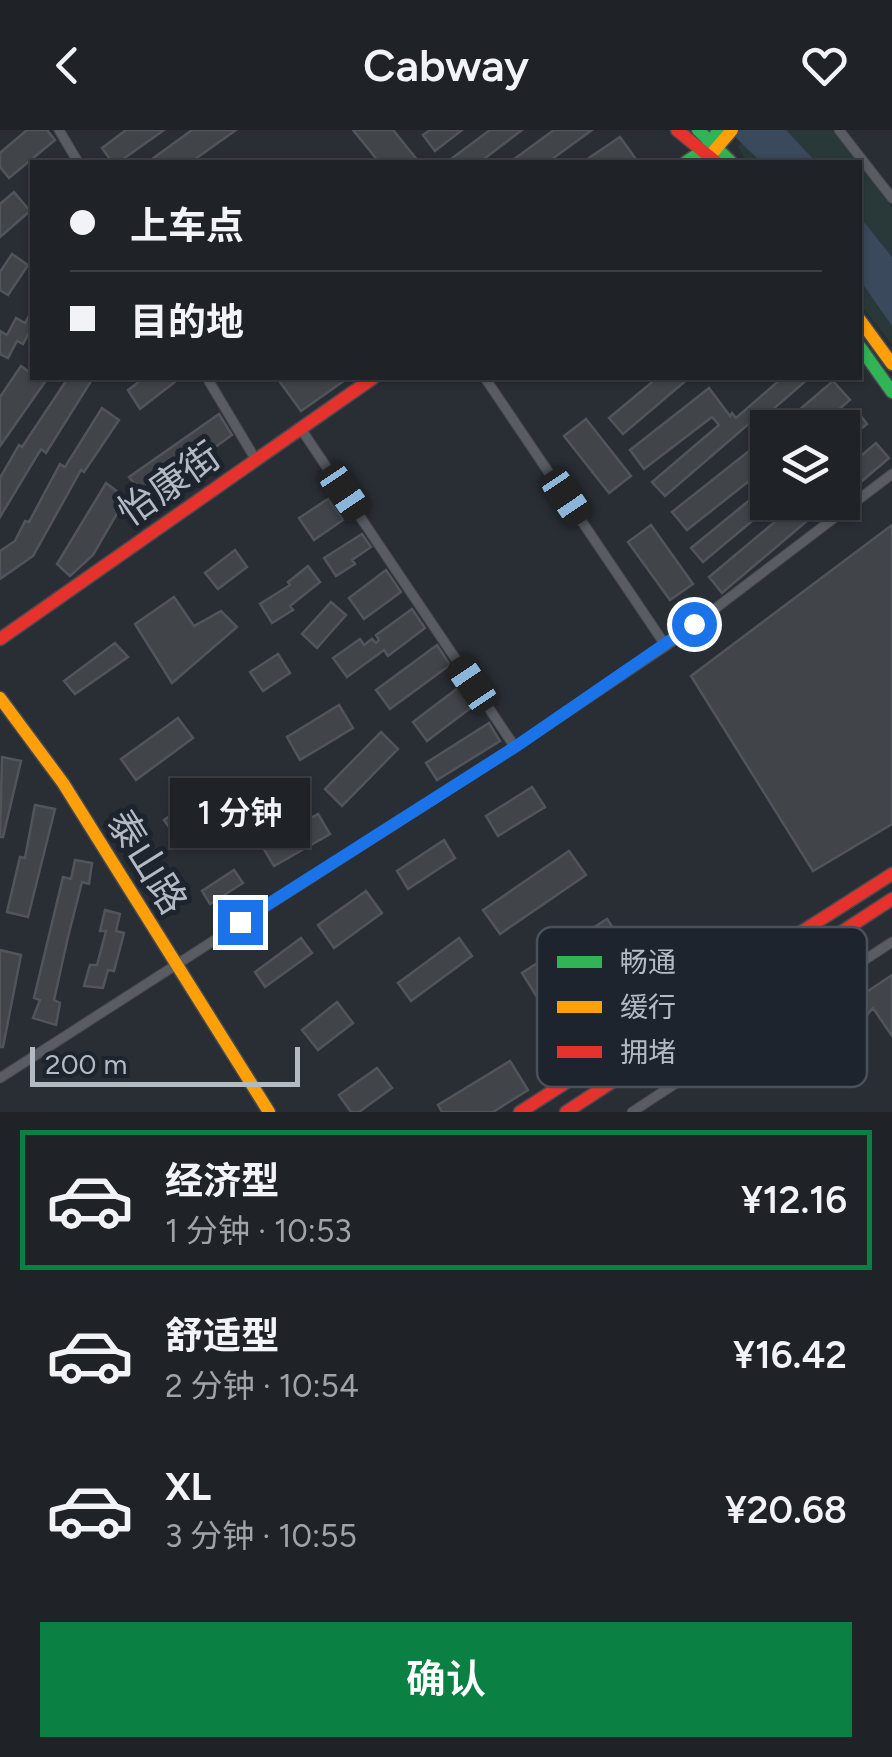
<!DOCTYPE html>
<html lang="zh">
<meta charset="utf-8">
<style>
body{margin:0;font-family:Figtree,"Noto Sans SC",sans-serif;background:#2c2f33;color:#f1f3f6;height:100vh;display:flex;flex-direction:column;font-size:38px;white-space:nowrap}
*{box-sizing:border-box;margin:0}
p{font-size:32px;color:#a1a4a7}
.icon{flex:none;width:55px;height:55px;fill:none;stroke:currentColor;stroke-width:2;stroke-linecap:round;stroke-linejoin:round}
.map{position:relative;height:982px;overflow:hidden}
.details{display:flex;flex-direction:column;background:#1f2227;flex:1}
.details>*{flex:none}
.top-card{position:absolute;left:30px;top:30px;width:832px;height:220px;border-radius:0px;box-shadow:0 2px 8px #0004,0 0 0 2px #3c3f44;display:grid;align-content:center;height:220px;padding:0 40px;background:#1f2227}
.tools{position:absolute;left:750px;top:280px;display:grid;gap:20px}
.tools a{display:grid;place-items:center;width:110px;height:110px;border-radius:0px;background:#1f2227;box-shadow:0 2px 8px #0004,0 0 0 2px #3c3f44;font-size:50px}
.scale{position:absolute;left:30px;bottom:25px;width:270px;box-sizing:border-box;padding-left:10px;border:5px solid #b3bac4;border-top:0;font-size:28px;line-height:35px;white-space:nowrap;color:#b3bac4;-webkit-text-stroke:8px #1d242d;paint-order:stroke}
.end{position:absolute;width:45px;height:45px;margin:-22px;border:12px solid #1a73e8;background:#fff;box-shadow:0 0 0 5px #fff}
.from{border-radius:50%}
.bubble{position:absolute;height:70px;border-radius:0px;background:#1f2227;box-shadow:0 2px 8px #0004,0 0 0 2px #3c3f44;font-size:32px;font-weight:600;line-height:70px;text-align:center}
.car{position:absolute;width:30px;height:60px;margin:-30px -15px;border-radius:12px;box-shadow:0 0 8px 2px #0007;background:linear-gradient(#222 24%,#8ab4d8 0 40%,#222 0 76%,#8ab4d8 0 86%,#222 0)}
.top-card b{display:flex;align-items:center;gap:35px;height:95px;font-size:38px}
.top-card b+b{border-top:2px solid #3c3f44}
.top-card i{width:25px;height:25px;background:#f1f3f6}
ul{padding:18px 0 0;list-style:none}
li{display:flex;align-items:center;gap:30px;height:140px;margin:0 20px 15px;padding:0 20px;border:5px solid transparent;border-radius:0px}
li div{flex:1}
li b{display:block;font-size:38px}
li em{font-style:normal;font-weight:600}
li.active{border-color:#0b8043}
li>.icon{width:90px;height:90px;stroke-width:1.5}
.button{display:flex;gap:20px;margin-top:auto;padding:20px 40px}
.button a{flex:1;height:115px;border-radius:0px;background:#0b8043;color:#fff;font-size:40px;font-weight:600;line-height:115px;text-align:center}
header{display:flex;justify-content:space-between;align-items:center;height:130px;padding:0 40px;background:#1f2227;font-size:45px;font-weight:600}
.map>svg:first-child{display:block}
</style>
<header><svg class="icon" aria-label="back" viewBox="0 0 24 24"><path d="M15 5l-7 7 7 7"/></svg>Cabway<svg class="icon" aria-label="heart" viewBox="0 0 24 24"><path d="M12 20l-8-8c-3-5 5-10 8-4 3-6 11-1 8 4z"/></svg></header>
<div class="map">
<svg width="892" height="982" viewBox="0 0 892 982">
<rect width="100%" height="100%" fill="#292e34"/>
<path fill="#29393a" d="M 752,0 L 832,0 L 857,32 L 747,32 L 738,17 Z
M 860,36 L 892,78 L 892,214 L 860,174 Z"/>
<path fill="#3a495b" d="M 728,0 L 786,0 L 816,32 L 761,32 Z
M 860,87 L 892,127 L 892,196 L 860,150 Z"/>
<path fill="#41454a" stroke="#50555b" stroke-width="2.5" d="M 27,0 L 47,0 L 55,10 L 9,48 L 0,37 L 0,23 Z
M 126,0 L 164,0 L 119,32 L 112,32 L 102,18 Z
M 192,0 L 236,0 L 191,32 L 148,32 Z
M 353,0 L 393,0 L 419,32 L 379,32 Z
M 430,0 L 462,0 L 435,21 L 423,5 Z
M 490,0 L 522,0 L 480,32 L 447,32 Z
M 554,0 L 592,0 L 548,32 L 510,32 Z
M 620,7 L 638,32 L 583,32 Z
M 14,62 L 30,81 L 0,107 L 0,74 Z
M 12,124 L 28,135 L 8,165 L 0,160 L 0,142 Z
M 32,180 L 32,197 L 23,214 L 17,211 L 8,228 L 0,224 L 0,201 L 7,205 L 16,188 L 25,193 Z
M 21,236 L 32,244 L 32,248 L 45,252 L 0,316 L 0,267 Z
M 68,248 L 93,248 L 46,323 L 41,319 L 0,387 L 0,348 L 19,315 L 22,317 Z
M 144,248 L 180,248 L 140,279 L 128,260 Z
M 277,248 L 348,248 L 301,281 Z
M 657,248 L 689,248 L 623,304 L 609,288 Z
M 782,248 L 809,248 L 755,295 L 752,291 L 665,366 L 652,352 L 719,295 L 712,287 L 644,339 L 630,320 L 709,258 L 730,286 L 732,283 L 736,288 Z
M 833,251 L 850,270 L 817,298 L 778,298 Z
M 102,278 L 119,290 L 84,342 L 81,340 L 33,426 L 0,449 L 0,421 L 15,411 L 25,391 L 29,392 L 60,334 L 65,337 Z
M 858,282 L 867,294 L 842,314 L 842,294 Z
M 219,284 L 232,305 L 146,367 L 129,347 Z
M 586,289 L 631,346 L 609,363 L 564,306 Z
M 768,306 L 768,336 L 687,400 L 672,382 Z
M 876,313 L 889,328 L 842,368 L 842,342 Z
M 106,353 L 126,368 L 93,425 L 70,446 L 57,434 Z
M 768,355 L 768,372 L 775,372 L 703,432 L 691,418 Z
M 328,369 L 343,390 L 314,410 L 299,388 Z
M 807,372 L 837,372 L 819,388 L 815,384 L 722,463 L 709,447 L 796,374 L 800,379 Z
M 651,395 L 693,454 L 670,470 L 628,412 Z
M 892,395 L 892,694 L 813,741 L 691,546 Z
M 362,404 L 371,417 L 352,430 L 355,434 L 336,446 L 324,428 Z
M 235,420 L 247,437 L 218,459 L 205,443 Z
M 308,436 L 320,452 L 290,476 L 293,480 L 272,493 L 260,474 L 290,455 L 288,452 Z
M 386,440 L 401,462 L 364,489 L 349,468 Z
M 174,467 L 194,496 L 221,481 L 237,497 L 172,553 L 135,494 Z
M 331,472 L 346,485 L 317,518 L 302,504 Z
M 412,479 L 425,498 L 388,526 L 384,520 L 347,547 L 333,528 L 360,509 L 364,515 L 372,509 L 376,513 L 379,510 L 376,505 Z
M 115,513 L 128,527 L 75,564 L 64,551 Z
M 437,515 L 450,535 L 390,579 L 376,560 Z
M 278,524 L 290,543 L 263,561 L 250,542 Z
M 463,554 L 476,574 L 427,611 L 413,592 Z
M 339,575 L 353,598 L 300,630 L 287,607 Z
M 178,588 L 193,608 L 136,650 L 121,629 Z
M 489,593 L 500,611 L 437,650 L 426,633 Z
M 381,602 L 398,619 L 342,676 L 325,659 Z
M 2,627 L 21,631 L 3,707 L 0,707 Z
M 220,649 L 235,670 L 178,710 L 164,690 Z
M 532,657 L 545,677 L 498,706 L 486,686 Z
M 35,675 L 55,679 L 28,787 L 7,782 L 20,727 L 25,728 Z
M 318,684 L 330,704 L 274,736 L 262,716 Z
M 444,710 L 455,728 L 408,759 L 397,741 Z
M 569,721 L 586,745 L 500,804 L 483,780 Z
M 75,730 L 92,733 L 89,754 L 82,752 L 68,807 L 54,870 L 60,873 L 56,895 L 33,888 L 40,870 L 34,868 L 63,747 L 71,749 Z
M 234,740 L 243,753 L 210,774 L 202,761 Z
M 366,761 L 382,783 L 334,818 L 318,795 Z
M 105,780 L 120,784 L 116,801 L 124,803 L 114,841 L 108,840 L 103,858 L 84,856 L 90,835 L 97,835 L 106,801 L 100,801 Z
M 607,789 L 623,813 L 537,867 L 522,843 Z
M 301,808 L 312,823 L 265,857 L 255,842 Z
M 459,808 L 472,826 L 411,871 L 398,853 Z
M 0,820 L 21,825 L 3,917 L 0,917 Z
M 892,845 L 892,906 L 873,878 L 867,885 L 856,869 Z
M 337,872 L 353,893 L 318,920 L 302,900 Z
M 510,931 L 528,960 L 493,982 L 442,982 L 438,975 Z
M 377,938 L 392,958 L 359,982 L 351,982 L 339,965 Z"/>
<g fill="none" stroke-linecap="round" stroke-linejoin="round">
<defs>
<path id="street" d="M 59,0 L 78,32
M 839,0 L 892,68
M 207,248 L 256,330
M 485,248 L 666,516
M 301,299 L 515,617
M 0,948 L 515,617 L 666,516 L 892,344
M 632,982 L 892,812"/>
<path id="fast" d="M 698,0 L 731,32
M 686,32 L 704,20 L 719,0
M 860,217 L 892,262"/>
<path id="slow" d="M 714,21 L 732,0
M 860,190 L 892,234
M 0,568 L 63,653 L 269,982"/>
<path id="jam" d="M 677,0 L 716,32
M 0,509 L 373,248
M 520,982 L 892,744
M 566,982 L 892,769"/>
</defs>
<use href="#street" stroke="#45494d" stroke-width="11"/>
<use href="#fast" stroke="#464a51" stroke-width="15"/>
<use href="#slow" stroke="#464a51" stroke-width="15"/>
<use href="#jam" stroke="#464a51" stroke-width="15"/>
<use href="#street" stroke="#595c62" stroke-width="9"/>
<use href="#fast" stroke="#30b455" stroke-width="12"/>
<use href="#slow" stroke="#ff9f0a" stroke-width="12"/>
<use href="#jam" stroke="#e5322d" stroke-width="12"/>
</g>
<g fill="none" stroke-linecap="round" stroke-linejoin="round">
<path stroke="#1a73e8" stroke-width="12" d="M 240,792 L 515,617 L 694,494"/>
</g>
<g text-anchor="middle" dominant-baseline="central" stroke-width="10" stroke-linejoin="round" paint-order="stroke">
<g font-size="38" fill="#b3bac4" stroke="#1d242d">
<text transform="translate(169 354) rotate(-35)">怡康街</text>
<text transform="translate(147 732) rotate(58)">泰山路</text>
</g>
</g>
<rect x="537" y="797" width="330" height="160" rx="15" fill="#1d242d" stroke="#4a515a" stroke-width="2.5"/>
<rect x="557" y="826" width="45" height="12" fill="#30b455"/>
<rect x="557" y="871" width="45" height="12" fill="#ff9f0a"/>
<rect x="557" y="916" width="45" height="12" fill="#e5322d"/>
<g font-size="28" fill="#b3bac4">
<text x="620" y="842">畅通</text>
<text x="620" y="887">缓行</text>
<text x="620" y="932">拥堵</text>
</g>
</svg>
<div class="tools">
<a><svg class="icon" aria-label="layers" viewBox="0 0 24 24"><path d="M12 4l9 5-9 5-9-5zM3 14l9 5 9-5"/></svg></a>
</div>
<div class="scale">200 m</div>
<i class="end from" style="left:694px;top:494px"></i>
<i class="end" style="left:240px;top:792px"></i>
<div class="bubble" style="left:170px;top:648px;width:140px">1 分钟</div>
<i class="car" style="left:344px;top:362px;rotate:146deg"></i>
<i class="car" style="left:566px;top:367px;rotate:146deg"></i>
<i class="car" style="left:472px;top:554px;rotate:326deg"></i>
<div class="top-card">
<b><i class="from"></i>上车点</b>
<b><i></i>目的地</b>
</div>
</div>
<section class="details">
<ul>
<li class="active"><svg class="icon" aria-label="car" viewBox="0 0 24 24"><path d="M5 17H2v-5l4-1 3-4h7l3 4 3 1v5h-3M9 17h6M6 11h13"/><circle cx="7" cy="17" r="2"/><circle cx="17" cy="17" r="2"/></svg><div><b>经济型</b><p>1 分钟 · 10:53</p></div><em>¥12.16</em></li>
<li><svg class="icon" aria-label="car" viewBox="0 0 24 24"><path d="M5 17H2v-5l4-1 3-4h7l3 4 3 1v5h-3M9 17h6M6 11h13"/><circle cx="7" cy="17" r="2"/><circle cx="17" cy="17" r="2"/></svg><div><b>舒适型</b><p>2 分钟 · 10:54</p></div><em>¥16.42</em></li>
<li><svg class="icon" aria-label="car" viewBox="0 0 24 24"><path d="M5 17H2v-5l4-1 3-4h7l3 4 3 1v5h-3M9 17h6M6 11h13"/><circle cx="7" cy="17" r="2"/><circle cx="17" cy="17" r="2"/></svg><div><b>XL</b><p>3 分钟 · 10:55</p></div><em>¥20.68</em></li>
</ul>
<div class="button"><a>确认</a></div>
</section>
